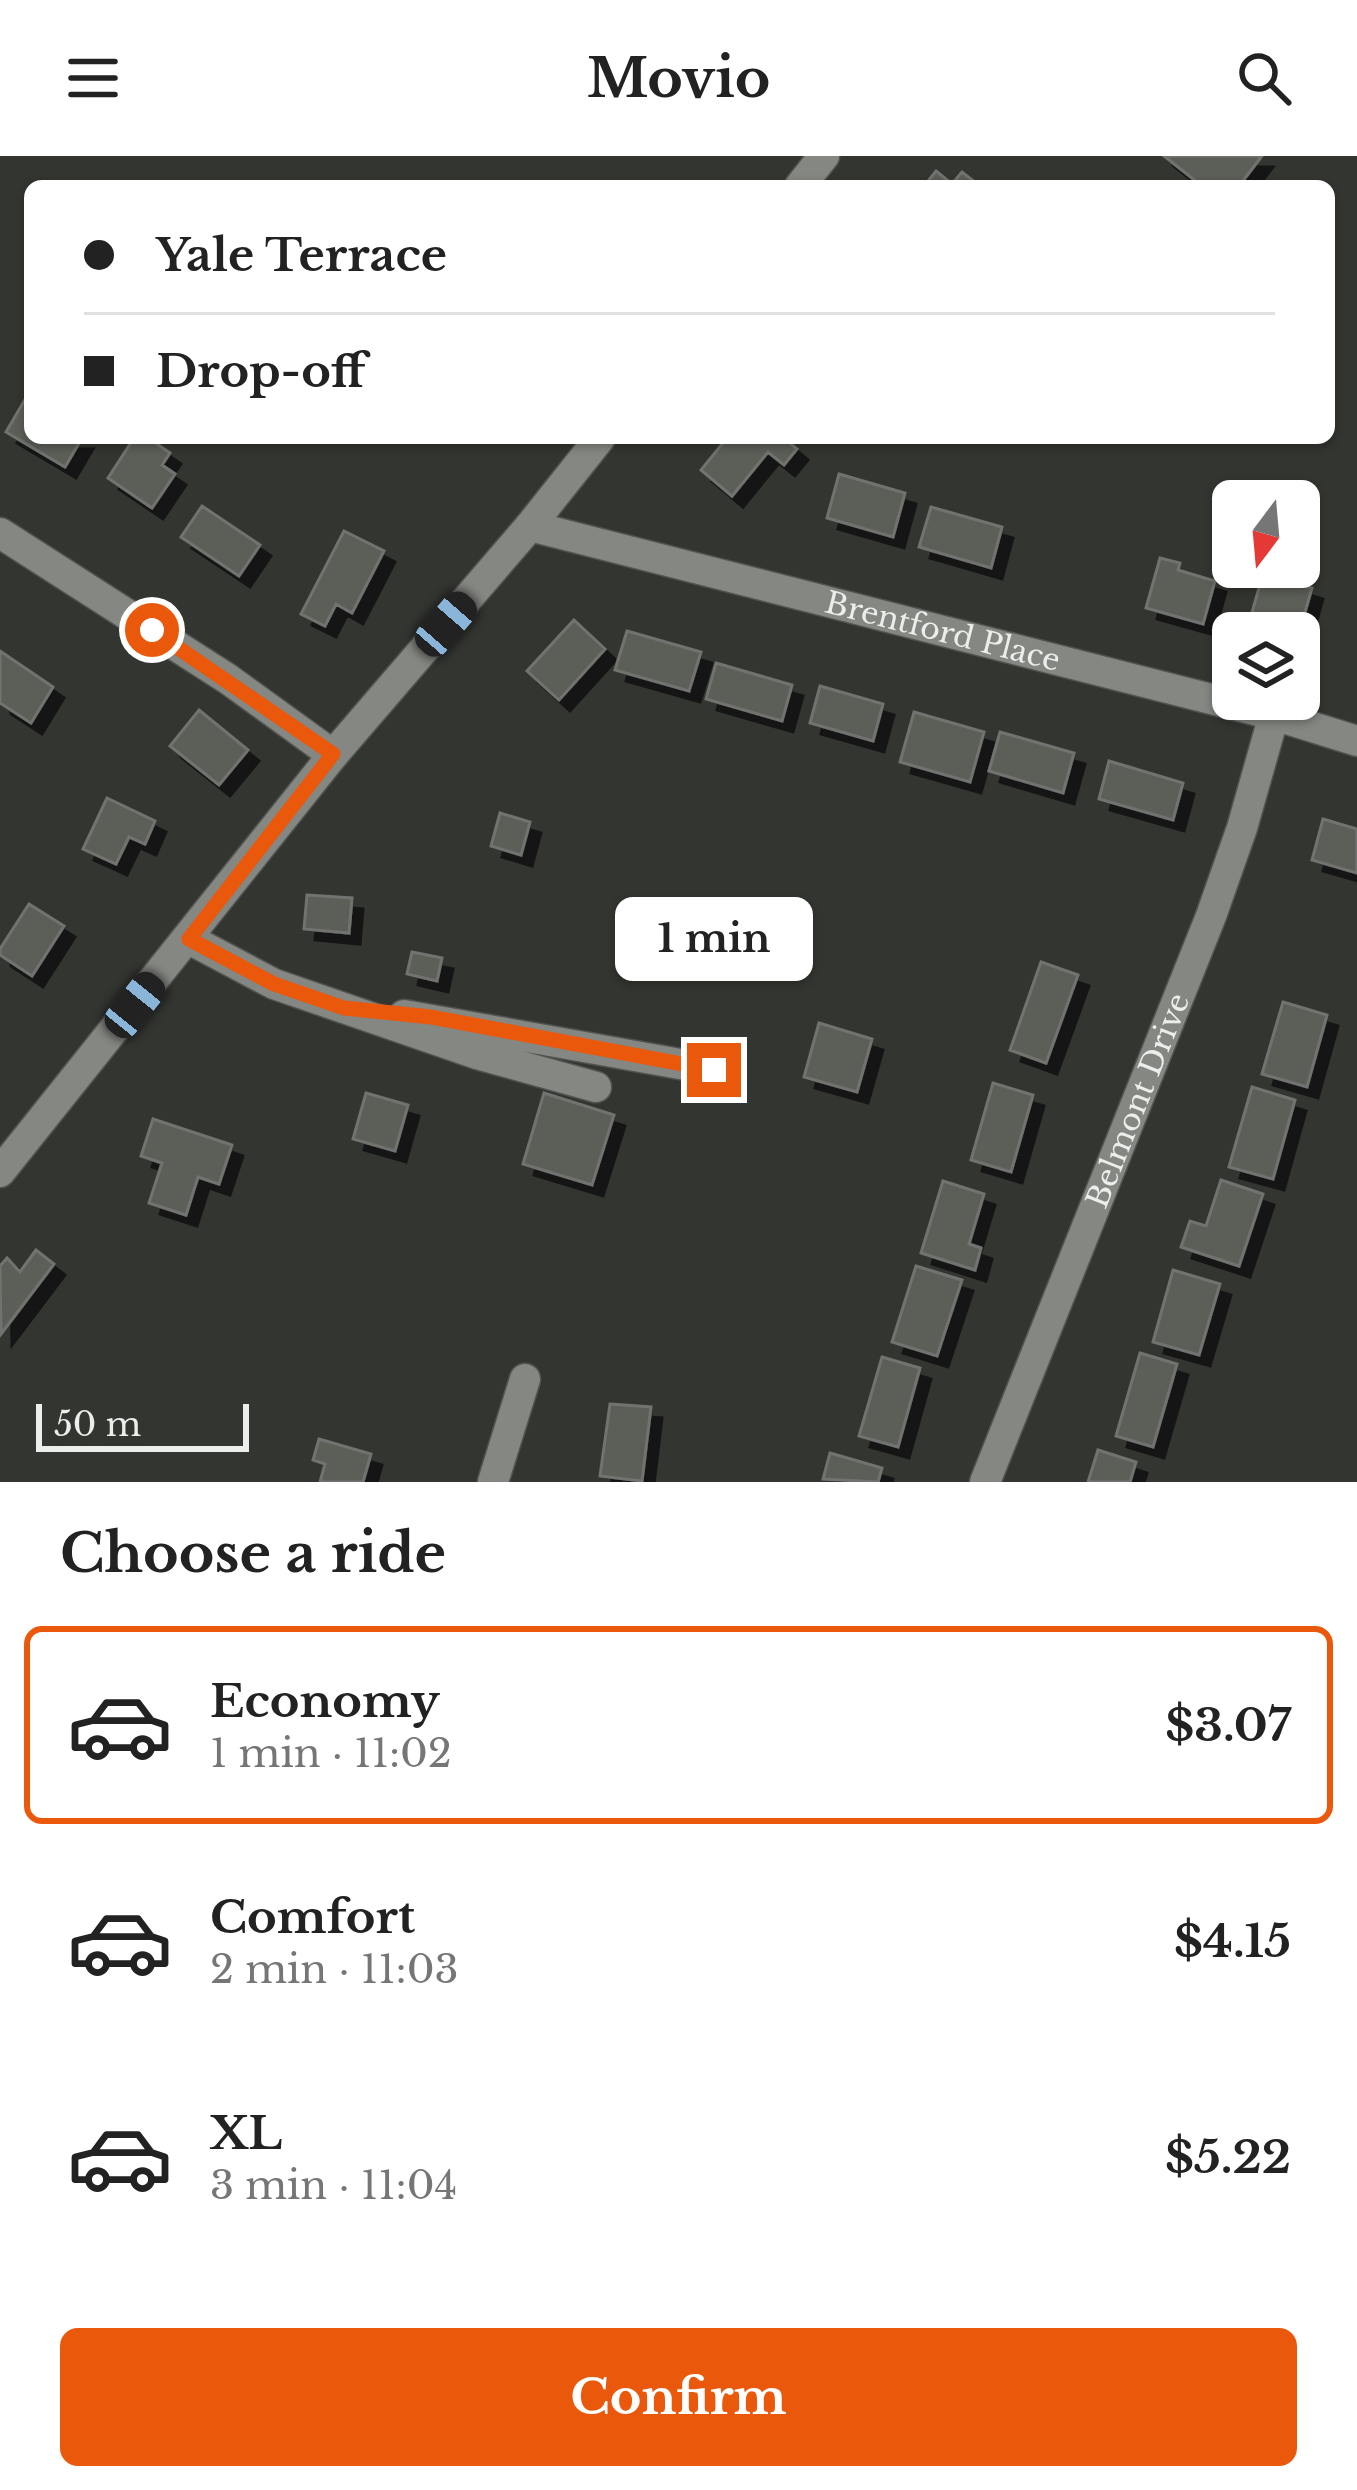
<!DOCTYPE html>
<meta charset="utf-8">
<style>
body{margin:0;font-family:"Libre Baskerville",serif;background:#f2f2f2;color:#222;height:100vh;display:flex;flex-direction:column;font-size:45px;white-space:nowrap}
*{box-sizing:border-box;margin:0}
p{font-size:39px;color:#767676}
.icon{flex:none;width:66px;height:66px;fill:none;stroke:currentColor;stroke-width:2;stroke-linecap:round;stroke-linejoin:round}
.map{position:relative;height:1326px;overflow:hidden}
.drawer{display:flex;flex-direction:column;background:#fff;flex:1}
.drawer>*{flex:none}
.banner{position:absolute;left:24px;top:24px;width:1311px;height:264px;border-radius:18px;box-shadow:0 3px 9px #0004;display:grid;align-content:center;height:264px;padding:0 60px;background:#fff}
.needle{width:78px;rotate:196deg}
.controls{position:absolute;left:1212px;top:324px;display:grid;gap:24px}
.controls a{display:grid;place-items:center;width:108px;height:108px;border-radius:18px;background:#fff;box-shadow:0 3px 9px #0004;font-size:60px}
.scale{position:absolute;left:36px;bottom:30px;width:213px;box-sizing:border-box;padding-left:12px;border:6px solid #eceeeb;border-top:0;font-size:33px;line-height:42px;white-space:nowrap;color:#eceeeb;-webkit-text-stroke:9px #333531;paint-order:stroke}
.end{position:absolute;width:54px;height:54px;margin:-27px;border:15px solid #ea580c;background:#fff;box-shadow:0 0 0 6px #fff}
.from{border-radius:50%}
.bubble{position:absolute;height:84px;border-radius:18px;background:#fff;box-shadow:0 3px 9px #0004;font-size:39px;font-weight:700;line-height:84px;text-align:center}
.car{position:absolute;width:36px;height:72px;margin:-36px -18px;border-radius:15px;box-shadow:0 0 9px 3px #0007;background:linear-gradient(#222 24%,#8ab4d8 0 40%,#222 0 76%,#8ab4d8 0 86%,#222 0)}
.banner b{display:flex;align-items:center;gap:42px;height:114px;font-size:45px}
.banner b+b{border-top:3px solid #e0e0e0}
.banner i{width:30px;height:30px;background:#222}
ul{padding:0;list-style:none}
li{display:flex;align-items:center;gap:36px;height:198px;margin:0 24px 18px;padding:0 36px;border:6px solid transparent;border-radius:18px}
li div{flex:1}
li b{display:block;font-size:45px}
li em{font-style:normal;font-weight:700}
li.active{border-color:#ea580c}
li>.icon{width:108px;height:108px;stroke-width:1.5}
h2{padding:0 60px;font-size:54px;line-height:144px}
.action{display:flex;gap:24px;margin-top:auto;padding:24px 60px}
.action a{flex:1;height:138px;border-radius:18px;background:#ea580c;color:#fff;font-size:48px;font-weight:700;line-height:138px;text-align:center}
header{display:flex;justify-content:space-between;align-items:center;height:156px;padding:0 60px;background:#fff;font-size:54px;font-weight:700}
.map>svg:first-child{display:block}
</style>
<header><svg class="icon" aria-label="menu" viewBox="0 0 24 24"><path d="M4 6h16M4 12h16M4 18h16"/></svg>Movio<svg class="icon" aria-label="search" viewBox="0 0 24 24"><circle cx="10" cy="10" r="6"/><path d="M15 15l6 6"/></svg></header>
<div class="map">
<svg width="1357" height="1326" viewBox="0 0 1357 1326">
<defs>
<filter id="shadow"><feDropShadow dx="11" dy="11" stdDeviation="0" flood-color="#0009"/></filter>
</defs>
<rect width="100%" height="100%" fill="#333531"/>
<path fill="#5b5e59" stroke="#71736f" stroke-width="3" filter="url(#shadow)" d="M 1164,0 L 1262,0 L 1239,30 L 1202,30 Z
M 936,15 L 952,28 L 962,16 L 980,30 L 924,30 Z
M 30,235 L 30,282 L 82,282 L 65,311 L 6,276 Z
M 134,282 L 148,282 L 170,297 L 162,309 L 175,318 L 152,352 L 108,322 Z
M 727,282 L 784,282 L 797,293 L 784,309 L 768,296 L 732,340 L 701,314 Z
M 839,318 L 905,337 L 893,381 L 827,362 Z
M 202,350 L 260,389 L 239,420 L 181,381 Z
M 931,351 L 1002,371 L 991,412 L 919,391 Z
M 344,375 L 384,395 L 352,457 L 336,448 L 325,470 L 301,458 Z
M 1160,402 L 1180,407 L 1178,414 L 1215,425 L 1203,468 L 1146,452 Z
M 1263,418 L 1312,432 L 1299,477 L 1246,477 Z
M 574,464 L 605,493 L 559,544 L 527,515 Z
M 627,475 L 701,496 L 689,535 L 615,514 Z
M 0,495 L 53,531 L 31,567 L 0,547 Z
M 716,507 L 792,529 L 782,565 L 706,543 Z
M 820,530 L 883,548 L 873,585 L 810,567 Z
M 199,554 L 248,594 L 219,629 L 170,590 Z
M 914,556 L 984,576 L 970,626 L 900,606 Z
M 1000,576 L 1074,597 L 1063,637 L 989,615 Z
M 1109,605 L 1183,627 L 1173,664 L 1099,643 Z
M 107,642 L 155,665 L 145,688 L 129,681 L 116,708 L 83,693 Z
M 500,657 L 530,666 L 521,699 L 491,690 Z
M 1323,663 L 1357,673 L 1357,717 L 1312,704 Z
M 307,739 L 352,742 L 349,777 L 304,773 Z
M 29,748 L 64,770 L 32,820 L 0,799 L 0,793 Z
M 412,796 L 442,802 L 437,825 L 407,818 Z
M 1041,806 L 1078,819 L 1046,907 L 1010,894 Z
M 1283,846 L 1327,859 L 1307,931 L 1262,918 Z
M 819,867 L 872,883 L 857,936 L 804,921 Z
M 993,927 L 1033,939 L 1011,1016 L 971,1004 Z
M 1252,931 L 1295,944 L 1273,1023 L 1229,1011 Z
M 366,937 L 408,949 L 395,995 L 353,983 Z
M 544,937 L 614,959 L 592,1029 L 523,1008 Z
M 153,963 L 232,989 L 219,1028 L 198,1021 L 186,1059 L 149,1047 L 162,1007 L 141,1000 Z
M 1221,1024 L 1263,1038 L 1239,1110 L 1181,1091 L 1190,1065 L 1206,1070 Z
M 943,1025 L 984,1038 L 969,1088 L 981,1092 L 975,1114 L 921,1097 Z
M 36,1094 L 54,1108 L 1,1178 L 0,1110 L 7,1102 L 20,1116 Z
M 916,1110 L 962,1124 L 937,1200 L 892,1186 Z
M 1173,1114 L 1220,1128 L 1199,1199 L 1153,1186 Z
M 1140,1197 L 1177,1208 L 1153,1291 L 1116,1280 Z
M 882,1201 L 920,1212 L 898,1291 L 859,1280 Z
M 610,1248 L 651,1251 L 642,1325 L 600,1320 Z
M 319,1283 L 371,1298 L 363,1326 L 320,1326 L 325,1308 L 313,1304 Z
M 1098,1294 L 1136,1306 L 1130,1326 L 1088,1326 Z
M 830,1297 L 882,1312 L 878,1326 L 823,1323 Z"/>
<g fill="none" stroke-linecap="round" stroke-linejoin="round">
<defs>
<g id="minor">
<path d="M 800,30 L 824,0"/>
<path id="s1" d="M 530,370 L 1274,559 L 1357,585"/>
<path d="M 0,377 L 228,523 L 333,599"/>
<path d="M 189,783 L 274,828 L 477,898 L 596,931"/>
<path d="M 404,859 L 714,914"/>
<path d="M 0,1016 L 333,599 L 530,370 L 600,282"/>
<path d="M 493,1326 L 525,1223"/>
<path id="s2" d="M 985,1326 L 1211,760 L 1242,672 L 1274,559"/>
</g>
</defs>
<use href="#minor" stroke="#515350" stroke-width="33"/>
<use href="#minor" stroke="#858782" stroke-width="30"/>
</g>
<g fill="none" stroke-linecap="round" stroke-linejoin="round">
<path stroke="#ea580c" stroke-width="15" d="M 152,474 L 333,598 L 189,783 L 274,828 L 344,852 L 431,861 L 714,914"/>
</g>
<g text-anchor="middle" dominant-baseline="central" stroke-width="12" stroke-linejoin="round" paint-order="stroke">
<g font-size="30" fill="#eceeeb" stroke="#333531">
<text stroke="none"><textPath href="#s1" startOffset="426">Brentford Place</textPath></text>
<text stroke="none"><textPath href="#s2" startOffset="411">Belmont Drive</textPath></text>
</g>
</g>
</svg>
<div class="controls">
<a><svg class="needle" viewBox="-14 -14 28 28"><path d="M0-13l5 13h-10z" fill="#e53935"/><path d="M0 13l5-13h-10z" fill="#767676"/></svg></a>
<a><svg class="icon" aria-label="layers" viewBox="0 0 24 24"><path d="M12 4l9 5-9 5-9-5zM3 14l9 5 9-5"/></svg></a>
</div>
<div class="scale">50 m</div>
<i class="end from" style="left:152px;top:474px"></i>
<i class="end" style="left:714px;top:914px"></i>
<div class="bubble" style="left:615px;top:741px;width:198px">1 min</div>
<i class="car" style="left:446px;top:468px;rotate:41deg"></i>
<i class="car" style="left:135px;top:849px;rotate:39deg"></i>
<div class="banner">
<b><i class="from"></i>Yale Terrace</b>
<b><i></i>Drop-off</b>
</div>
</div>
<section class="drawer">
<h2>Choose a ride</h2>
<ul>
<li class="active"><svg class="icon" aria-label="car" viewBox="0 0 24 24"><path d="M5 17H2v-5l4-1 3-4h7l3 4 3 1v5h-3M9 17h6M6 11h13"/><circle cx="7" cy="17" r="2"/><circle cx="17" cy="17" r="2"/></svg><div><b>Economy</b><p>1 min · 11:02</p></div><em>$3.07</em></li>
<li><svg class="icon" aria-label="car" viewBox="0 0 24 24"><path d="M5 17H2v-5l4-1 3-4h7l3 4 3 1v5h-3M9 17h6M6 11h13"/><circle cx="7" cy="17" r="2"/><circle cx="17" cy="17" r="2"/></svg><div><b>Comfort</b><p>2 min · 11:03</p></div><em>$4.15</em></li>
<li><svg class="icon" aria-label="car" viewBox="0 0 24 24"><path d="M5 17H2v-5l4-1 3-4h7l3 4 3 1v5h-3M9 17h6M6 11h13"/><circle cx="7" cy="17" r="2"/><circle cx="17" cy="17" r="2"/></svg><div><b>XL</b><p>3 min · 11:04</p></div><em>$5.22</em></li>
</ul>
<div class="action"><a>Confirm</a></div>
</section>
